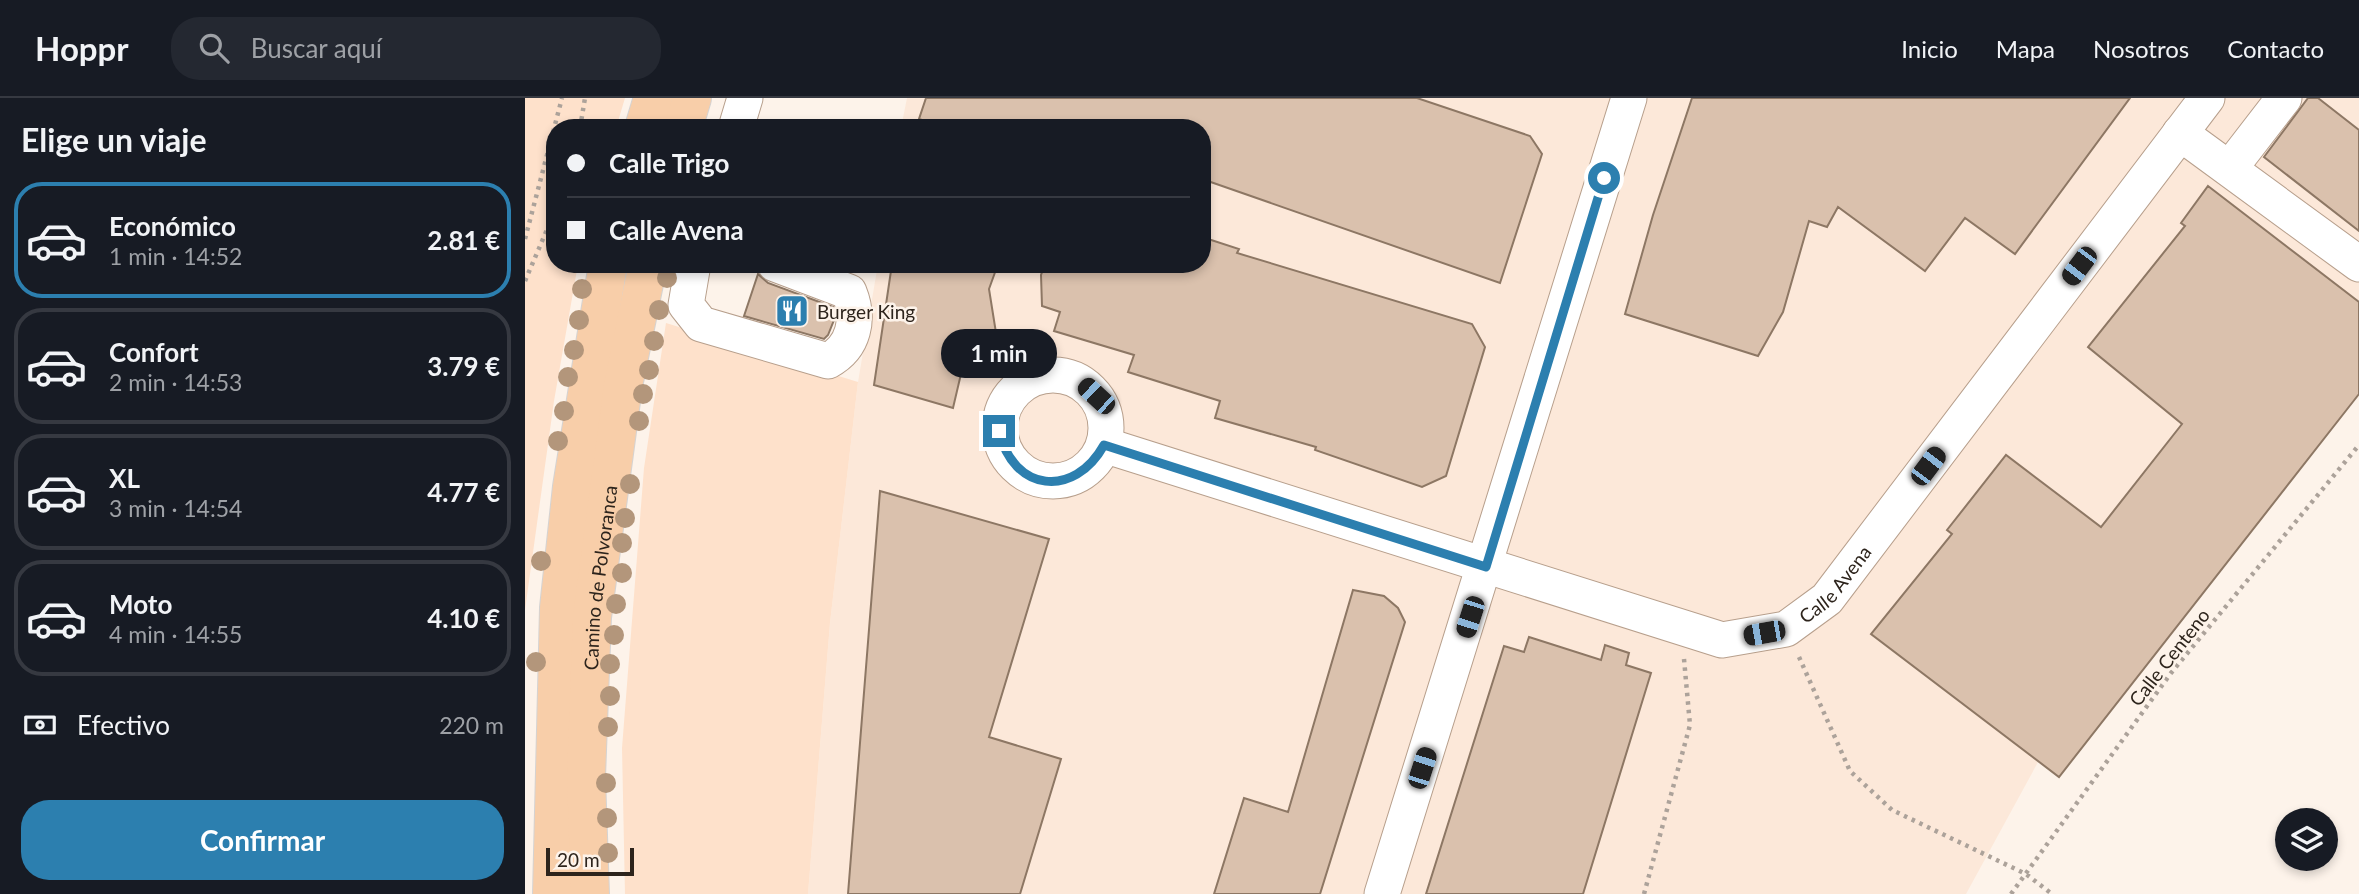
<!DOCTYPE html>
<html lang="es">
<meta charset="utf-8">
<style>
body{margin:0;font-family:Lato,sans-serif;background:#242831;color:#f1f3f6;height:100vh;display:flex;flex-direction:column;font-size:26px;white-space:nowrap}
*{box-sizing:border-box;margin:0}
p{font-size:23px;color:#9ea1a6}
.icon{flex:none;width:38px;height:38px;fill:none;stroke:currentColor;stroke-width:2;stroke-linecap:round;stroke-linejoin:round}
.map{position:relative;flex:1;overflow:hidden}
.details{display:flex;flex-direction:column;background:#171b24;width:525px}
.details>*{flex:none}
.banner{position:absolute;left:21px;top:21px;width:665px;height:154px;border-radius:28px;box-shadow:0 4px 10px #0003;display:grid;align-content:center;height:154px;padding:0 21px;background:#171b24}
.controls{position:absolute;left:1750px;top:710px;display:grid;gap:14px}
.controls a{display:grid;place-items:center;width:63px;height:63px;border-radius:50%;background:#171b24;box-shadow:0 4px 10px #0003;font-size:35px}
.scale{position:absolute;left:21px;bottom:18px;width:88px;box-sizing:border-box;padding-left:7px;border:4px solid #2d241c;border-top:0;font-size:19px;line-height:24px;white-space:nowrap;color:#2d241c;-webkit-text-stroke:5px #fdf3ea;paint-order:stroke}
.end{position:absolute;width:32px;height:32px;margin:-16px;border:9px solid #2c7faf;background:#fff;box-shadow:0 0 0 4px #fff}
.from{border-radius:50%}
.bubble{position:absolute;height:49px;border-radius:24px;background:#171b24;box-shadow:0 4px 10px #0003;font-size:23px;font-weight:700;line-height:49px;text-align:center}
.car{position:absolute;width:21px;height:42px;margin:-21px -10px;border-radius:9px;box-shadow:0 0 5px 2px #0007;background:linear-gradient(#222 24%,#8ab4d8 0 40%,#222 0 76%,#8ab4d8 0 86%,#222 0)}
.banner b{display:flex;align-items:center;gap:24px;height:66px;font-size:26px}
.banner b+b{border-top:2px solid #363941}
.banner i{width:18px;height:18px;background:#f1f3f6}
ul{padding:0;list-style:none}
li{display:flex;align-items:center;gap:21px;height:116px;margin:0 14px 10px;padding:0 7px;border:4px solid #363941;border-radius:28px}
li div{flex:1}
li b{display:block;font-size:26px}
li em{font-style:normal;font-weight:700}
li.selected{border-color:#2c7faf}
li>.icon{width:63px;height:63px;stroke-width:1.5}
h2{padding:0 21px;font-size:32px;line-height:84px}
.pay{display:flex;align-items:center;gap:18px;height:77px;padding:0 21px;font-size:26px}
.pay p{margin-inline-start:auto}
.primary-button{display:flex;gap:14px;margin-top:auto;padding:14px 21px}
.primary-button a{flex:1;height:80px;border-radius:28px;background:#2c7faf;color:#fff;font-size:28px;font-weight:700;line-height:80px;text-align:center}
header{display:flex;align-items:center;gap:42px;box-sizing:border-box;height:98px;padding:0 35px;background:#171b24;border-bottom:2px solid #363941}
header strong{font-size:33px}
nav{display:flex;gap:38px;margin-inline-start:auto;font-size:24px}
.search{width:490px;height:63px;background:#242831;display:flex;align-items:center;gap:18px;box-sizing:border-box;padding:0 24px;border-radius:28px;color:#9ea1a6;font-size:26px}
main{display:flex;flex:1;min-height:0}
.map>svg:first-child{display:block}
</style>
<header>
<strong>Hoppr</strong>
<div class="search"><svg class="icon" aria-label="search" viewBox="0 0 24 24"><circle cx="10" cy="10" r="6"/><path d="M15 15l6 6"/></svg>Buscar aquí</div>
<nav><a>Inicio</a><a>Mapa</a><a>Nosotros</a><a>Contacto</a></nav>
</header>
<main>
<section class="details">
<h2>Elige un viaje</h2>
<ul>
<li class="selected"><svg class="icon" aria-label="car" viewBox="0 0 24 24"><path d="M5 17H2v-5l4-1 3-4h7l3 4 3 1v5h-3M9 17h6M6 11h13"/><circle cx="7" cy="17" r="2"/><circle cx="17" cy="17" r="2"/></svg><div><b>Económico</b><p>1 min · 14:52</p></div><em>2.81 €</em></li>
<li><svg class="icon" aria-label="car" viewBox="0 0 24 24"><path d="M5 17H2v-5l4-1 3-4h7l3 4 3 1v5h-3M9 17h6M6 11h13"/><circle cx="7" cy="17" r="2"/><circle cx="17" cy="17" r="2"/></svg><div><b>Confort</b><p>2 min · 14:53</p></div><em>3.79 €</em></li>
<li><svg class="icon" aria-label="car" viewBox="0 0 24 24"><path d="M5 17H2v-5l4-1 3-4h7l3 4 3 1v5h-3M9 17h6M6 11h13"/><circle cx="7" cy="17" r="2"/><circle cx="17" cy="17" r="2"/></svg><div><b>XL</b><p>3 min · 14:54</p></div><em>4.77 €</em></li>
<li><svg class="icon" aria-label="car" viewBox="0 0 24 24"><path d="M5 17H2v-5l4-1 3-4h7l3 4 3 1v5h-3M9 17h6M6 11h13"/><circle cx="7" cy="17" r="2"/><circle cx="17" cy="17" r="2"/></svg><div><b>Moto</b><p>4 min · 14:55</p></div><em>4.10 €</em></li>
</ul>
<div class="pay"><svg class="icon" aria-label="cash" viewBox="0 0 24 24"><path d="M3 7h18v10H3z"/><circle cx="12" cy="12" r="2"/></svg>Efectivo<p>220 m</p></div>
<div class="primary-button"><a>Confirmar</a></div>
</section>
<div class="map">
<svg width="1834" height="796" viewBox="0 0 1834 796">
<rect width="100%" height="100%" fill="#fdf3ea"/>
<path fill="#fce8d9" d="M 382,0 L 1834,0 L 1834,232 L 1578,545 L 1441,796 L 283,796 L 305,525 L 333,284 L 353,166 L 677,166 L 677,30 L 376,30 Z"/>
<path fill="#fee1cb" d="M 0,0 L 100,0 L 91,30 L 30,30 L 30,166 L 53,166 L 29,303 L 0,512 Z
M 141,225 L 333,284 L 305,525 L 283,796 L 100,796 L 97,650 L 119,370 Z"/>
<path fill="#dac1ad" stroke="#8d7764" stroke-width="2" d="M 401,0 L 892,0 L 1005,38 L 1017,56 L 975,185 L 677,81 L 677,30 L 420,30 L 394,21 Z
M 1167,0 L 1605,0 L 1490,156 L 1440,120 L 1400,173 L 1313,109 L 1302,129 L 1284,123 L 1258,214 L 1233,258 L 1100,216 L 1128,117 Z
M 1783,0 L 1793,0 L 1834,32 L 1834,133 L 1739,59 Z
M 1683,88 L 1834,204 L 1834,296 L 1534,679 L 1346,536 L 1427,436 L 1422,432 L 1481,357 L 1576,429 L 1657,326 L 1563,249 L 1660,128 L 1656,125 Z
M 677,139 L 714,151 L 712,155 L 947,226 L 960,249 L 921,378 L 897,389 L 790,352 L 791,349 L 690,320 L 695,303 L 603,274 L 609,257 L 529,233 L 535,214 L 517,208 L 516,177 L 520,166 L 677,166 Z
M 367,166 L 473,166 L 464,191 L 472,241 L 439,263 L 428,310 L 349,287 Z
M 233,176 L 243,185 L 308,209 L 309,222 L 303,237 L 299,241 L 219,218 Z
M 355,393 L 524,441 L 464,639 L 536,661 L 495,796 L 323,796 Z
M 828,492 L 859,498 L 873,510 L 880,524 L 795,796 L 689,796 L 719,700 L 763,714 Z
M 1004,539 L 1076,562 L 1080,547 L 1104,555 L 1101,567 L 1126,575 L 1058,796 L 901,796 L 979,548 L 999,554 Z"/>
<g fill="none" stroke-linecap="round" stroke-linejoin="round">
<defs>
<g id="minor">
<path d="M 211,30 L 220,0"/>
<path d="M 1655,35 L 1834,166"/>
<path d="M 1705,70 L 1759,0"/>
<path d="M 168,166 L 161,207 L 176,226 L 303,263 C 329,249 335,221 324,194 L 250,166"/>
<circle cx="528" cy="330" r="53"/>
<path id="s1" d="M 579,347 L 1197,542 L 1261,531 L 1302,501 L 1682,0"/>
<path d="M 857,796 L 1104,0"/>
</g>
<g id="major">
<path d="M 119,30 L 128,0"/>
<path d="M 158,30 L 167,0"/>
<path d="M 27,796 L 34,510 L 47,389 L 83,166"/>
<path id="s2" d="M 65,796 L 61,679 L 67,519 L 98,288 L 123,166"/>
</g>
</defs>
<use href="#minor" stroke="#b79f8c" stroke-width="37"/>
<use href="#major" stroke="#d5d3d2" stroke-width="40"/>
<path stroke="#aca29a" stroke-width="4.5" stroke-dasharray="3.5 5" stroke-linecap="butt" d="M 55,30 L 60,0
M 0,141 L 37,0
M 0,183 L 30,113
M 1274,559 L 1325,673 L 1367,712 L 1501,776 L 1527,796
M 1119,796 L 1165,627 L 1159,561
M 1486,796 L 1646,575 L 1834,347"/>
<use href="#minor" stroke="#fff" stroke-width="35"/>
<use href="#major" stroke="#f8cea9" stroke-width="38"/>
</g>
<g fill="#b3967b">
<circle cx="142" cy="180" r="10"/>
<circle cx="57" cy="191" r="10"/>
<circle cx="134" cy="212" r="10"/>
<circle cx="54" cy="222" r="10"/>
<circle cx="129" cy="243" r="10"/>
<circle cx="49" cy="252" r="10"/>
<circle cx="124" cy="272" r="10"/>
<circle cx="43" cy="279" r="10"/>
<circle cx="118" cy="296" r="10"/>
<circle cx="39" cy="313" r="10"/>
<circle cx="114" cy="323" r="10"/>
<circle cx="33" cy="343" r="10"/>
<circle cx="105" cy="386" r="10"/>
<circle cx="100" cy="420" r="10"/>
<circle cx="97" cy="445" r="10"/>
<circle cx="16" cy="463" r="10"/>
<circle cx="97" cy="475" r="10"/>
<circle cx="91" cy="506" r="10"/>
<circle cx="89" cy="537" r="10"/>
<circle cx="11" cy="564" r="10"/>
<circle cx="85" cy="566" r="10"/>
<circle cx="85" cy="598" r="10"/>
<circle cx="83" cy="629" r="10"/>
<circle cx="81" cy="685" r="10"/>
<circle cx="82" cy="720" r="10"/>
<circle cx="83" cy="755" r="10"/>
</g>
<g fill="none" stroke-linecap="round" stroke-linejoin="round">
<path stroke="#2c7faf" stroke-width="9" d="M 474,333 C 488,394 549,401 579,347 L 961,469 L 1079,80"/>
</g>
<defs>
<symbol id="restaurant-square" viewBox="-11 -11 22 22"><rect x="-9" y="-9" width="18" height="18" rx="4" fill="#2c7faf" stroke="#fdf3ea"/><path d="M-5-6h1v4h1v-4h1v4h1v-4h1v5L-1.5 .5V6h-2V.5L-5-1ZM5-6V6H3V1.5H1.5Q1.5-4 5-6Z" fill="#fff"/></symbol>
</defs>
<g fill-rule="evenodd">
<use href="#restaurant-square" x="248" y="194" width="38" height="38"/>
</g>
<g text-anchor="middle" dominant-baseline="central" stroke-width="5" stroke-linejoin="round" paint-order="stroke">
<g font-size="19" fill="#2d241c" stroke="#fdf3ea" text-anchor="start">
<text x="292" y="213">Burger King</text>
</g>
<g font-size="19" fill="#2d241c" stroke="#fdf3ea">
<text stroke="none"><textPath href="#s2" startOffset="317">Camino de Polvoranca</textPath></text>
<text stroke="none"><textPath href="#s1" startOffset="780">Calle Avena</textPath></text>
<text transform="translate(1644 559) rotate(-52)">Calle Centeno</text>
</g>
</g>
</svg>
<div class="controls">
<a><svg class="icon" aria-label="layers" viewBox="0 0 24 24"><path d="M12 4l9 5-9 5-9-5zM3 14l9 5 9-5"/></svg></a>
</div>
<div class="scale">20 m</div>
<i class="end from" style="left:1079px;top:80px"></i>
<i class="end" style="left:474px;top:333px"></i>
<div class="bubble" style="left:416px;top:231px;width:116px">1 min</div>
<i class="car" style="left:1554px;top:168px;rotate:217deg"></i>
<i class="car" style="left:571px;top:298px;rotate:313deg"></i>
<i class="car" style="left:1403px;top:368px;rotate:37deg"></i>
<i class="car" style="left:945px;top:519px;rotate:198deg"></i>
<i class="car" style="left:1239px;top:535px;rotate:260deg"></i>
<i class="car" style="left:897px;top:670px;rotate:18deg"></i>
<div class="banner">
<b><i class="from"></i>Calle Trigo</b>
<b><i></i>Calle Avena</b>
</div>
</div>
</main>
